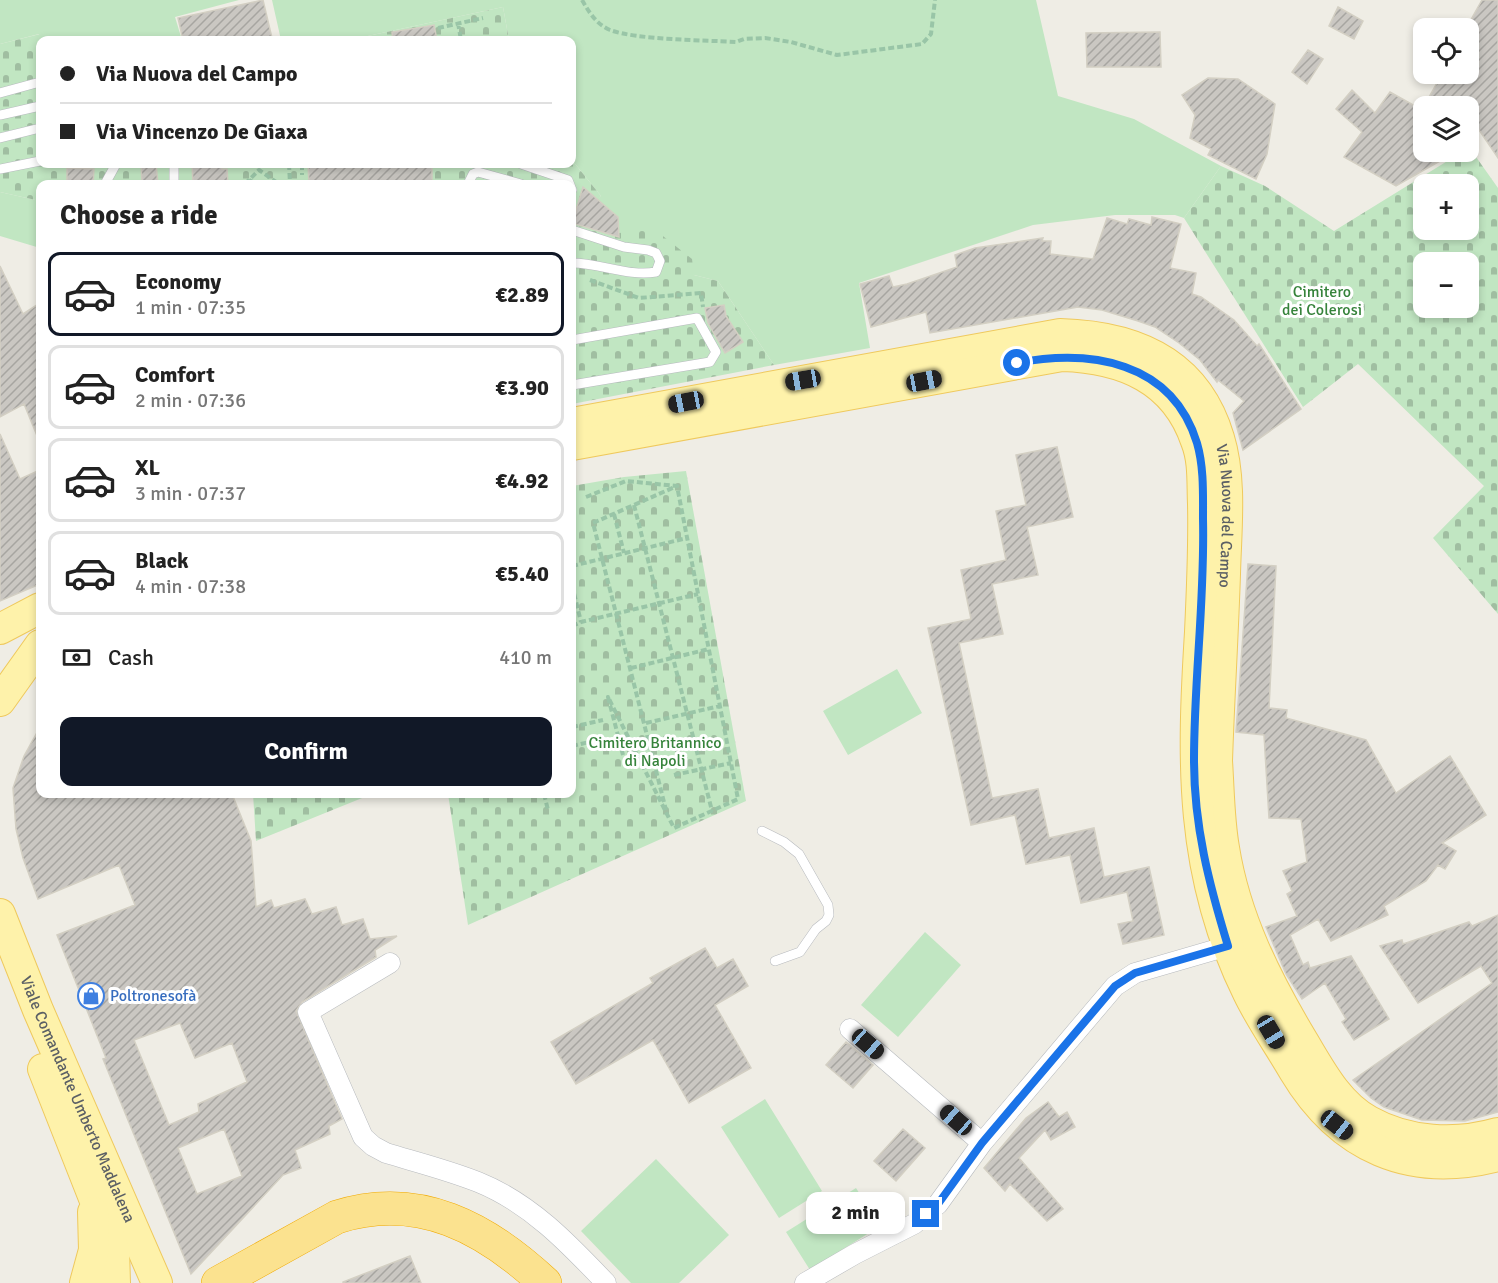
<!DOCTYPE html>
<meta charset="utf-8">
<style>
body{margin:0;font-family:Signika,sans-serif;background:#f6f6f6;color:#222;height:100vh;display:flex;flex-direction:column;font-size:22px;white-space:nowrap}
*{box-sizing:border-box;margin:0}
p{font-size:20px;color:#767676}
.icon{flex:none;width:33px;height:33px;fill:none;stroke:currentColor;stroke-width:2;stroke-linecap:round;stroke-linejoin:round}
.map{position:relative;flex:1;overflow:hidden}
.details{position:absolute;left:36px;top:180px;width:540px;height:618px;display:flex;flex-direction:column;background:#fff;border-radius:12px;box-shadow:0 3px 9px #0003}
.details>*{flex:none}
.hud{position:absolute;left:36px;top:36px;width:540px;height:132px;border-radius:12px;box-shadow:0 3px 9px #0003;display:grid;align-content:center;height:132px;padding:0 24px;background:#fff}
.tools{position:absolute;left:1413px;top:18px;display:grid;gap:12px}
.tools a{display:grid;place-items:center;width:66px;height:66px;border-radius:12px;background:#fff;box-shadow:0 3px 9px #0003;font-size:30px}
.end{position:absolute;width:27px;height:27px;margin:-14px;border:8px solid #1a73e8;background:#fff;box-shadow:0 0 0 3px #fff}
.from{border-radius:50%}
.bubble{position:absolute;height:42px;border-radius:12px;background:#fff;box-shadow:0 3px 9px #0003;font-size:20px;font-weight:700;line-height:42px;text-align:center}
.car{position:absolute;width:18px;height:36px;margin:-18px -9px;border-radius:8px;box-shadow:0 0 4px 2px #0007;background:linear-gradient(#222 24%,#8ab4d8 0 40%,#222 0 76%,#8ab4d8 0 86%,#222 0)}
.hud b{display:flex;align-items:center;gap:21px;height:57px;font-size:22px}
.hud b+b{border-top:2px solid #e0e0e0}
.hud i{width:15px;height:15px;background:#222}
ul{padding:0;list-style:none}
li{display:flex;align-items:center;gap:18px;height:84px;margin:0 12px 9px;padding:0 12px;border:3px solid #e0e0e0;border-radius:12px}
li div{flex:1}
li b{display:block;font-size:22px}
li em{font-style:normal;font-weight:700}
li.active{border-color:#111827}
li>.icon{width:54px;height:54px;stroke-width:1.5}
h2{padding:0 24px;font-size:27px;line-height:72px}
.pay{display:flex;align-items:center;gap:15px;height:66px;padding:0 24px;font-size:22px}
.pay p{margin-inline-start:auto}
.action{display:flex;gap:12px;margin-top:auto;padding:12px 24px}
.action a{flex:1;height:69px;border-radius:12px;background:#111827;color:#fff;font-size:24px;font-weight:700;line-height:69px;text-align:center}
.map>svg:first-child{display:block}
</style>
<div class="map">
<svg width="1498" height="1283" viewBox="0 0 1498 1283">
<defs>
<pattern id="cemetery-stones" width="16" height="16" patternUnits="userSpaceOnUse" patternTransform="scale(1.5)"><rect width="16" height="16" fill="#c1e6c2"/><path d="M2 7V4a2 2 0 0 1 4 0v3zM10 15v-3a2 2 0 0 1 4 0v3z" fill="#a0bea1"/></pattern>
<pattern id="building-hatch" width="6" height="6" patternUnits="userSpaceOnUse" patternTransform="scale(1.5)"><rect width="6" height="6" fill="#cac7c2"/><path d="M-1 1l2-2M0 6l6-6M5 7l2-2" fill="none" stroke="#a7a5a1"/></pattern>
</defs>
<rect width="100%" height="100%" fill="#efede5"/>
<path fill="#c1e6c2" d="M 0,0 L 239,0 L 175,17 L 182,40 L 42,40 L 39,34 L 0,44 Z
M 272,0 L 1036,0 L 1058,96 L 1134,119 L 1221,166 L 1184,218 L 1175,215 L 1115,215 L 1033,225 L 859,283 L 870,348 L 774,365 L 718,281 L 694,275 L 619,233 L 618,217 L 597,199 L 601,196 L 572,160 L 572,40 L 509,40 L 503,7 L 349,40 L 281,40 Z
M 0,192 L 40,201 L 40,248 L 0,236 Z
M 897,669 L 922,713 L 848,755 L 823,711 Z
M 925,932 L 961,965 L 898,1037 L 861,1005 Z
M 765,1099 L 822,1191 L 779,1218 L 721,1127 Z
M 656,1159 L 729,1235 L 679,1283 L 631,1283 L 581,1231 Z
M 856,1188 L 880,1226 L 810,1270 L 786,1232 Z"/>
<path fill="url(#cemetery-stones)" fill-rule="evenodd" d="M 503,7 L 509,40 L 349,40 Z
M 40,34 L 42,40 L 40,164 L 572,164 L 572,160 L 601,196 L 598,199 L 618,217 L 619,233 L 654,229 L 692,259 L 694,275 L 718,281 L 774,365 L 572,404 L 572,184 L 40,184 L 40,201 L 0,192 L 0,44 Z
M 1469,147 L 1498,188 L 1498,614 L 1433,538 L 1484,486 L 1358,364 L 1303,407 L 1184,218 L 1221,166 L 1265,186 L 1334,231 L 1462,152 L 1468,152 ZM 1424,184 L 1468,184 L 1468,230 L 1424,230 ZM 1424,262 L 1468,262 L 1468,308 L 1424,308 Z
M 686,471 L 746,801 L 468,925 L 448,794 L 572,794 L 572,486 L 624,477 Z
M 253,794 L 372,794 L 256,841 Z"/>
<path fill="url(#building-hatch)" stroke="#d3cfc3" stroke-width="1.5" fill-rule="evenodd" d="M 263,0 L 272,38 L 199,40 L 198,37 L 183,40 L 178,18 Z
M 1482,0 L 1498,0 L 1498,158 L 1475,124 L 1468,121 L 1468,106 L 1442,106 L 1428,99 L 1442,74 L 1468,74 L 1468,25 Z
M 1338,7 L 1363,21 L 1354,39 L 1329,26 Z
M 434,25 L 437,40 L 393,40 L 392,32 Z
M 1160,32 L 1161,67 L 1087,67 L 1086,33 Z
M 1308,50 L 1323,59 L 1307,84 L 1292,72 Z
M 1208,78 L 1238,79 L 1275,104 L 1267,154 L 1256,179 L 1208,155 L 1211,149 L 1190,138 L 1195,115 L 1182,95 Z
M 1352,90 L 1375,113 L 1390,92 L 1424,111 L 1424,152 L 1456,152 L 1396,186 L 1344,157 L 1362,132 L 1336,109 Z
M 141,164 L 156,164 L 158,184 L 142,184 Z
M 192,164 L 222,164 L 222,169 L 227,169 L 228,184 L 193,184 Z
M 308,164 L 432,164 L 432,184 L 309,184 Z
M 67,168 L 94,169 L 93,184 L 67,184 Z
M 583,187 L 618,217 L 619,237 L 572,223 Z
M 1152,217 L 1181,224 L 1170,268 L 1196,273 L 1192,294 L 1201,297 L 1234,320 L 1257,346 L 1259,344 L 1301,409 L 1243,450 L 1233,413 L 1244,401 L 1218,380 L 1217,382 L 1200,360 L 1179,343 L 1155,327 L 1138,321 L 1102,310 L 1078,307 L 930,333 L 926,312 L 871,327 L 860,284 L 889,276 L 893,287 L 907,284 L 957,267 L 955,255 L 975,248 L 1043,238 L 1042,241 L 1051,241 L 1050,254 L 1093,259 L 1107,218 L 1127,224 L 1129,219 L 1151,225 Z
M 0,266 L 23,314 L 40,303 L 40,443 L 24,404 L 0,417 Z
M 724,305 L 726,316 L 743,342 L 725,353 L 708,323 L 705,308 Z
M 0,434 L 20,479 L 40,470 L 40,584 L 0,601 Z
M 1057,447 L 1073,517 L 1027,527 L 1038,575 L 992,584 L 1003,634 L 959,643 L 992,798 L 1038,789 L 1049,838 L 1094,828 L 1104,877 L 1149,867 L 1164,935 L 1123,944 L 1118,924 L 1133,921 L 1127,892 L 1081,903 L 1070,855 L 1026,864 L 1015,815 L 971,825 L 928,628 L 971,619 L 961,570 L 1006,560 L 996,511 L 1026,505 L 1016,455 Z
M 1248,564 L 1276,566 L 1269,708 L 1287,710 L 1286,718 L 1366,740 L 1396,793 L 1450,756 L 1486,815 L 1442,843 L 1456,851 L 1445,869 L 1438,865 L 1426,881 L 1384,906 L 1388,915 L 1331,941 L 1318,919 L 1290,935 L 1303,965 L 1308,962 L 1310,968 L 1351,956 L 1389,1019 L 1354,1040 L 1342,1022 L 1346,1019 L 1325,983 L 1302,999 L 1286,974 L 1266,927 L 1297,916 L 1287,894 L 1292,891 L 1283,871 L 1307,862 L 1301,819 L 1269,818 L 1264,735 L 1236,732 Z
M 40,727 L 40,794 L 232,794 L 251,841 L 256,907 L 271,900 L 274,908 L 305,899 L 312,914 L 336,907 L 342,925 L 363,919 L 370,939 L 397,936 L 375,950 L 376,957 L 302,1002 L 296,1011 L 342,1119 L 329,1126 L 330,1134 L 295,1150 L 301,1168 L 283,1175 L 191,1274 L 103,1059 L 106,1058 L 57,935 L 135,905 L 119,865 L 38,899 L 23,858 L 16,829 L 13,788 L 24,756 ZM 180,1023 L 195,1058 L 232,1043 L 247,1082 L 198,1104 L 199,1112 L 169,1125 L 134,1040 ZM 224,1129 L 242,1176 L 197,1194 L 178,1148 Z
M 1498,915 L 1498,1112 L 1465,1121 L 1422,1120 L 1384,1107 L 1371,1098 L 1353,1080 L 1492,983 L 1481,966 L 1418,1003 L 1380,946 L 1402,940 L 1403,944 L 1469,922 L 1472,926 Z
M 705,948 L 717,968 L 733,959 L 748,986 L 715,1005 L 751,1068 L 689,1103 L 653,1040 L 576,1084 L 551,1042 L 653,983 L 650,978 Z
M 846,1042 L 873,1065 L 853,1088 L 826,1065 Z
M 1048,1102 L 1059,1117 L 1067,1112 L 1075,1127 L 1051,1140 L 1045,1130 L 1019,1158 L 1063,1209 L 1047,1221 L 1010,1184 L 1005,1191 L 984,1168 L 1026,1118 Z
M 903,1129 L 925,1148 L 896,1181 L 874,1161 Z
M 410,1256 L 421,1283 L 343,1283 L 343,1282 Z"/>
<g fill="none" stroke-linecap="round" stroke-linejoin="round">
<defs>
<path id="lane" d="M 0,93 L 40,82
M 0,115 L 40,106
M 0,138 L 40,128
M 174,164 L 174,181
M 521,164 L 568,180 L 572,190
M 0,169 L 40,161
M 105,184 L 116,164
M 468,184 L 473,174 L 478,172 L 521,184
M 572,230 L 624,247 L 648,250 L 656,253 L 660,261 L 656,272 C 629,277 600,263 572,263
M 572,340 L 697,318 L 716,352 L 710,362 L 572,385
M 762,831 L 784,842 L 799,854 L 828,905 L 829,915 L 826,921 L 816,929 L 800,952 L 775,961"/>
<path id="street" d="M 390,963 L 308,1012 L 363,1137 L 373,1146 L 386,1153 C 416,1162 448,1170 478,1182 C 530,1203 568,1243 606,1283
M 850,1029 L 982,1143
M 805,1283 L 855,1254 L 914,1224 L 938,1204 L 982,1143 L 1115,986 L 1135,973 L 1228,946"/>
<g id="primary">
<path id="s1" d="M 572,423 L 1060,334 C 1134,336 1196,361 1219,438 C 1232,480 1226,531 1225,574 C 1223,637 1219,699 1217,761 C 1219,790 1219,820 1224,848 C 1235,918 1267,981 1303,1041 C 1321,1071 1338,1104 1369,1121 C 1408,1143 1456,1145 1498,1133"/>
<path d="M 572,445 L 1062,356 C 1123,358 1175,379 1196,441 C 1204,461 1202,483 1203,504 C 1204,547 1202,590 1200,632 C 1192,761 1189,873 1248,993 C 1261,1020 1279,1045 1294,1071 C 1340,1148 1410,1179 1498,1156"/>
<path d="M 0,629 L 40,608"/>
<path d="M 0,701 L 40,645"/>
<path id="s2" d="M 0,914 L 38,1010 L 157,1283"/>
<path d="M 43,1069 L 114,1249 L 115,1283"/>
<path d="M 85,1283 L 94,1250 L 93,1212"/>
</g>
<path id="highway" d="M 218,1283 L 337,1217 C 419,1191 486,1228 545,1283"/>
</defs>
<use href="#lane" stroke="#b7babe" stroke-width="10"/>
<use href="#street" stroke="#b7babe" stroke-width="21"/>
<use href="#primary" stroke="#efc95d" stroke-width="32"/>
<use href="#highway" stroke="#f0aa03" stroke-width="34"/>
<path stroke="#99c5a7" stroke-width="4" stroke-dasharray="6 3" stroke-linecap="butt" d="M 582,0 C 589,12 596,24 610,30 C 637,40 704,40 736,42 L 744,39 L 765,38 L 791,42 L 837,55 L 922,44 L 931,34 L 935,0
M 458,23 L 461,40
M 438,28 L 483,18
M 480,40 L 482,40
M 289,164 L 290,184
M 302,164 L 302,175
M 249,180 L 257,184
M 245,184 L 259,170 L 279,184
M 590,280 L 639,298 L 701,293 L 703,307
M 586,497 L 626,481 L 677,486 L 593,523 L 666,810
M 634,505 L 712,811
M 614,514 L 624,553
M 572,566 L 687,538
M 572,585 L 581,622
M 572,626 L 581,622 L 698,594
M 631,668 L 709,649
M 646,723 L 720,706
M 572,727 L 603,720
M 572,746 L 602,739
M 623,755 L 608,697 L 674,828 L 738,799 L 677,486
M 674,775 L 731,763
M 544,794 L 548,810"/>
<use href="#lane" stroke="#fff" stroke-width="9"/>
<use href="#street" stroke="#fff" stroke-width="20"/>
<use href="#primary" stroke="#fef2aa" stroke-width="30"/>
<use href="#highway" stroke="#fbe28f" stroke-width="33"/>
</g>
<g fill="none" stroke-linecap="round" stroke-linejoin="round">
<path stroke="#1a73e8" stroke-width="8" d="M 926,1214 L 938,1204 L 982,1143 L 1115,986 L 1135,973 L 1228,946 C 1209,884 1194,826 1194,760 C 1194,679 1205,599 1203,519 C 1203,494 1204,467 1197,443 C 1172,361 1090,349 1017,363"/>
</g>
<defs>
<symbol id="shop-ring" viewBox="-11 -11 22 22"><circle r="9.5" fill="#fff" stroke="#3f7fe0" stroke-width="1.5"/><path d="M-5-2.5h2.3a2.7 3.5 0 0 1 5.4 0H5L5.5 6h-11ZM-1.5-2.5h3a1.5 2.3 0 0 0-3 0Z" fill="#3f7fe0"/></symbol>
</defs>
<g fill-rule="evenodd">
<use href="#shop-ring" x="76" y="981" width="30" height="30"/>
</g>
<g text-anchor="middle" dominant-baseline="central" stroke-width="6" stroke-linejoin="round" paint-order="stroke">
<g font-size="16" fill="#36833b" stroke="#fff">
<text x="1322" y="292">Cimitero<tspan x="1322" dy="18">dei Colerosi</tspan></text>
<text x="655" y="743">Cimitero Britannico<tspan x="655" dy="18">di Napoli</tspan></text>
</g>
<g font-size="16" fill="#5c6065" stroke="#fff">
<text stroke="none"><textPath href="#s1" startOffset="780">Via Nuova del Campo</textPath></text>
<text stroke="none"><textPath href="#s2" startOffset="201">Viale Comandante Umberto Maddalena</textPath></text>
</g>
<g font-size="16" fill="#366cbe" stroke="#fff" text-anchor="start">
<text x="110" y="996">Poltronesofà</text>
</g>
</g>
</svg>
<div class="tools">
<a><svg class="icon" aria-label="locate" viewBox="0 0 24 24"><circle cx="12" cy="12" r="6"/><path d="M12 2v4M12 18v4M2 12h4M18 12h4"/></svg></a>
<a><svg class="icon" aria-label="layers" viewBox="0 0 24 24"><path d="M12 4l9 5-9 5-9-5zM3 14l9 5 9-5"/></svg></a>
<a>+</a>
<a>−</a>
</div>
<i class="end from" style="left:1017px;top:363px"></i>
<i class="end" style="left:926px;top:1214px"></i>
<div class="bubble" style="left:806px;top:1192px;width:99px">2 min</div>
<i class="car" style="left:803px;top:380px;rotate:260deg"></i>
<i class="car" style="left:924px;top:381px;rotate:79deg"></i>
<i class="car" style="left:686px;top:402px;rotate:259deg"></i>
<i class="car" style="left:1271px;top:1032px;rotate:149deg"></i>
<i class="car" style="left:868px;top:1044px;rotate:131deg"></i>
<i class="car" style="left:956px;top:1120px;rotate:311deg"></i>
<i class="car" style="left:1337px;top:1125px;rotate:128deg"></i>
<div class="hud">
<b><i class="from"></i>Via Nuova del Campo</b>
<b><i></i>Via Vincenzo De Giaxa</b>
</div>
<section class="details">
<h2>Choose a ride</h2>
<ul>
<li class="active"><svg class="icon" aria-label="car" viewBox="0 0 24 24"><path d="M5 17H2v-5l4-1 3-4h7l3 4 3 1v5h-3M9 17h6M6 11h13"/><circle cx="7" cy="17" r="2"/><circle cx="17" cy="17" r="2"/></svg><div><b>Economy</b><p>1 min · 07:35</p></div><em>€2.89</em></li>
<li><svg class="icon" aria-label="car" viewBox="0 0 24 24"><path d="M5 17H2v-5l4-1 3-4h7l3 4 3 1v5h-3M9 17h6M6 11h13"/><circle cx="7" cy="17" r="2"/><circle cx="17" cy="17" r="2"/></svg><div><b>Comfort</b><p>2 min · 07:36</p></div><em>€3.90</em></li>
<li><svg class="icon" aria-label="car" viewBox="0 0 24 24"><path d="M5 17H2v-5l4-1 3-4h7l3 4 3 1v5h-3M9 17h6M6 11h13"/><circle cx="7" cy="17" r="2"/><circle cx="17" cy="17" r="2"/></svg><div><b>XL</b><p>3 min · 07:37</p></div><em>€4.92</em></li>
<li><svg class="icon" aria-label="car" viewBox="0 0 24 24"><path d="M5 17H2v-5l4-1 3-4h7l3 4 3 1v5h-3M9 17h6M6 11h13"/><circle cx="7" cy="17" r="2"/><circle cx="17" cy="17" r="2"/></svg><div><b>Black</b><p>4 min · 07:38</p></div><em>€5.40</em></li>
</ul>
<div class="pay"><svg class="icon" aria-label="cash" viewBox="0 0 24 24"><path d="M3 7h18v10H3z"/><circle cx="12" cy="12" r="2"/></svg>Cash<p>410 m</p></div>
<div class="action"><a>Confirm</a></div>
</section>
</div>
